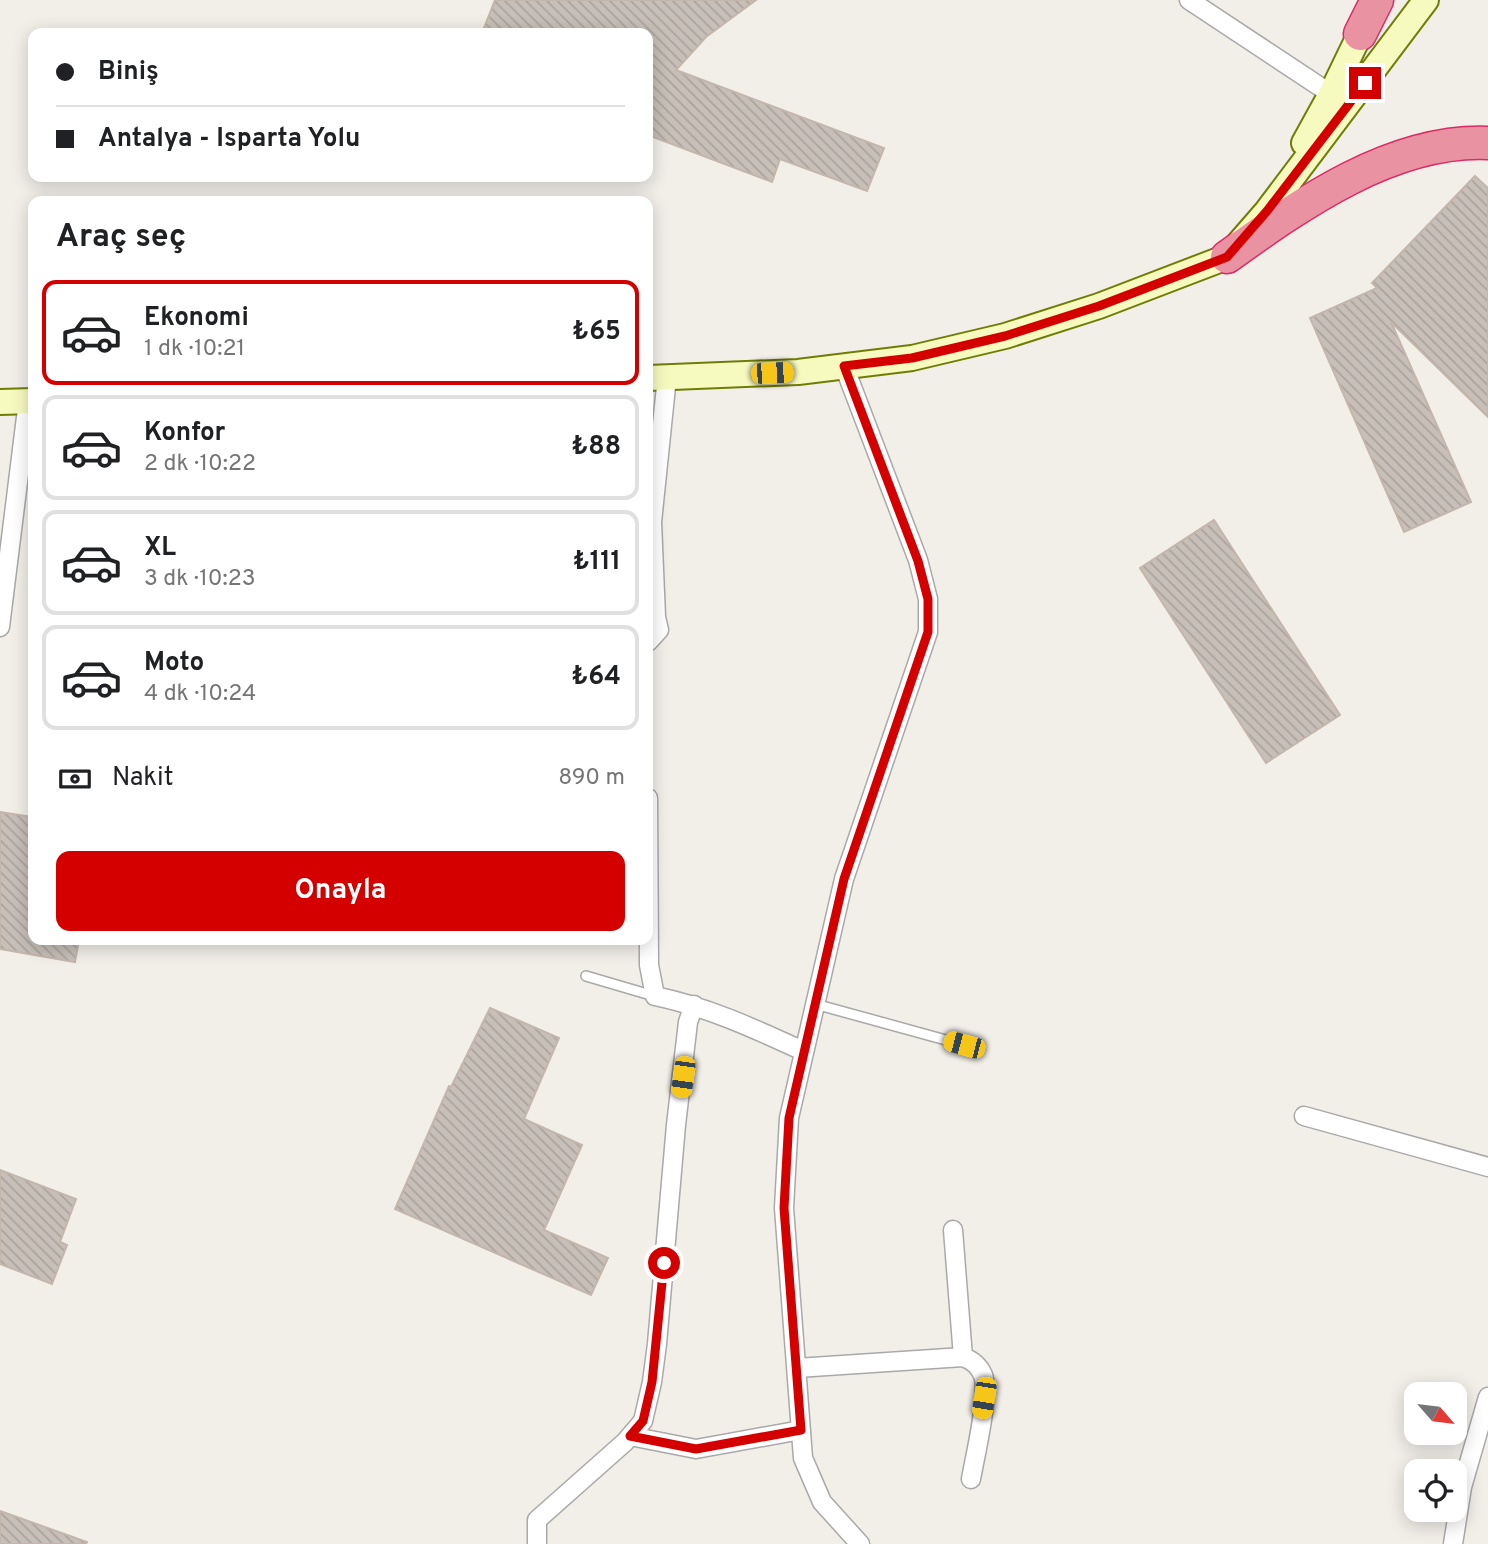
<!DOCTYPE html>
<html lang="tr">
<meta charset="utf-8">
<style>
body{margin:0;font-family:Overpass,sans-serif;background:#f2f2f2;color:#202124;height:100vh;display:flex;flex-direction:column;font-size:26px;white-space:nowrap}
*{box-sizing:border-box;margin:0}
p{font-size:23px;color:#757577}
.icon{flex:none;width:38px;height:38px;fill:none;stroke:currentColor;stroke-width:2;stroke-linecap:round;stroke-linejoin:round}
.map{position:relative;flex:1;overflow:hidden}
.drawer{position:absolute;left:28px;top:196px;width:625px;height:749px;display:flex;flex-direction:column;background:#fff;border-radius:14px;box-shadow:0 4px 18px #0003}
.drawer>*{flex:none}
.top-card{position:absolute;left:28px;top:28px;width:625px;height:154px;border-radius:14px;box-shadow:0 4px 18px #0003;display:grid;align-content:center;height:154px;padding:0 28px;background:#fff}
.needle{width:46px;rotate:118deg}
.fabs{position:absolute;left:1404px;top:1382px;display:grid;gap:14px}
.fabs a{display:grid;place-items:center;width:63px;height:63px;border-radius:14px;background:#fff;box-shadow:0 4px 18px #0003;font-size:35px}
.end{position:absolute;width:32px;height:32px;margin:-16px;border:9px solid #d40000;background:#fff;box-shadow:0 0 0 4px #fff}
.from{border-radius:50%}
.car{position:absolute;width:21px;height:42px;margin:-21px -10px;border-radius:9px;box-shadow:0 0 5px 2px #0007;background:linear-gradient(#f5c518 24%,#345 0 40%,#f5c518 0 76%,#345 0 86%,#f5c518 0)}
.top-card b{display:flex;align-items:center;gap:24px;height:66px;font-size:26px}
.top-card b+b{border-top:2px solid #e0e0e0}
.top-card i{width:18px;height:18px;background:#202124}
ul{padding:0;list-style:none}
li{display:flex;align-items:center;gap:21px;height:105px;margin:0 14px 10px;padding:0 14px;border:4px solid #e0e0e0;border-radius:14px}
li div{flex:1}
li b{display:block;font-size:26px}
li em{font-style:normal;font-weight:700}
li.active{border-color:#d40000}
li>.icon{width:63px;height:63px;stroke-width:1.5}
h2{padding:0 28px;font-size:32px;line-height:84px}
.pay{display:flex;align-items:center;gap:18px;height:77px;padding:0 28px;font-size:26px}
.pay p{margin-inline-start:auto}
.primary-button{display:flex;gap:14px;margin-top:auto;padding:14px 28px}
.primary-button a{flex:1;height:80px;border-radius:14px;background:#d40000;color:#fff;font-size:28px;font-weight:700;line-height:80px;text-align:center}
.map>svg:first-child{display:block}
</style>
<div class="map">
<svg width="1488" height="1544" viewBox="0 0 1488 1544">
<defs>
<pattern id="building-back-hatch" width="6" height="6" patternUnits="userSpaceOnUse" patternTransform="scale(1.75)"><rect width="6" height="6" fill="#c7bfb8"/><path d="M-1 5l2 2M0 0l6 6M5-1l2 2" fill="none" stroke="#aba49e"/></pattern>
</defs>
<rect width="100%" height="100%" fill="#f2efe9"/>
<path fill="url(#building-back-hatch)" stroke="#c4b6ab" stroke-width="2" d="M 495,0 L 756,0 L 706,37 L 676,70 L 884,148 L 867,191 L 780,159 L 772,182 L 648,135 L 648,33 L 482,33 Z
M 1475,176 L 1488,188 L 1488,417 L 1391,322 L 1471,502 L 1404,532 L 1310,318 L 1377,288 L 1372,283 Z
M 1214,520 L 1340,715 L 1266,763 L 1140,568 Z
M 0,812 L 33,817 L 33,940 L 79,940 L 75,962 L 0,949 Z
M 490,1008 L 559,1038 L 524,1119 L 582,1145 L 544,1230 L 608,1258 L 591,1295 L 395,1209 L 449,1086 L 451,1087 Z
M 0,1170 L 76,1199 L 60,1242 L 67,1245 L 52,1284 L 0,1264 Z
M 0,1511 L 87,1542 L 86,1544 L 0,1544 Z"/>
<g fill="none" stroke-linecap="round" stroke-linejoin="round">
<defs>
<path id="lane" d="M 586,976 L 654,996
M 815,1004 L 964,1045"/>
<path id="street" d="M 1189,0 L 1331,94
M 844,366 L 918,560 L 928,599 L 928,632 L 844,879 L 789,1118 L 784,1208 L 803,1458 L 822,1502 L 860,1544
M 0,627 L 28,401
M 648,642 L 659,630 L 656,617 L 652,522 L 667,377
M 648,798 L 649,965 L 655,996 C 708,1007 755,1029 803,1051
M 1304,1116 L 1488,1167
M 953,1230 L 963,1357
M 797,1368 L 963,1357 C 972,1360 979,1366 983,1375 C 990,1395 975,1456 971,1479
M 630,1436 L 696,1449 L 801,1430
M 537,1543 L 537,1520 L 625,1442 L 643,1421 L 652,1382 L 657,1344 L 676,1125 L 688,1022 L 694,1005
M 1453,1544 L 1462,1487 L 1488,1397"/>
<path id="secondary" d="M 1304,143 L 1331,94 L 1360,34 L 1370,21
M 648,378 L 798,372 L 912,358 L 1005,336 L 1099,306 L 1227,257 L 1267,211 L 1426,0
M 0,402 L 33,401"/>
<path id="highway" d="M 1360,34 L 1377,0
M 1227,257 C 1301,204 1392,139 1488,143"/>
</defs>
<use href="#lane" stroke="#a9a9a9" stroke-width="12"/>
<use href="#street" stroke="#a9a9a9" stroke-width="21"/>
<use href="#secondary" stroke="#707d05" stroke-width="28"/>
<use href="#highway" stroke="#dc2a67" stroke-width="35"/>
<use href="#lane" stroke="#fff" stroke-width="9"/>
<use href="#street" stroke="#fff" stroke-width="18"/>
<use href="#secondary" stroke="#f7fabf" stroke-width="24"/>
<use href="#highway" stroke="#e892a2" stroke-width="32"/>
</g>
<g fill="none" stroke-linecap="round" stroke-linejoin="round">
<path stroke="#d40000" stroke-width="9" d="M 664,1263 L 652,1382 L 643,1421 L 630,1436 L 696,1449 L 801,1430 L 784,1208 L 789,1118 L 844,879 L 928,632 L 928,599 L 918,561 L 844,366 L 912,358 L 1005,336 L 1099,306 L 1227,257 L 1267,211 L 1365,83"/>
</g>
</svg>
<div class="fabs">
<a><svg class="needle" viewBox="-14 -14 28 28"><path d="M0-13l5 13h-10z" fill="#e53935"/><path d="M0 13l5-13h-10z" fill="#757577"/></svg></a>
<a><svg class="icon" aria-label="locate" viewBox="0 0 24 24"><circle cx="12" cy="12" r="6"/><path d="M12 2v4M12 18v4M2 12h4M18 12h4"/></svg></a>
</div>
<i class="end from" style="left:664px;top:1263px"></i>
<i class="end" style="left:1365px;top:83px"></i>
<i class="car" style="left:772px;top:373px;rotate:88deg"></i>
<i class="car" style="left:964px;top:1045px;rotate:285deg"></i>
<i class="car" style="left:683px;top:1077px;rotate:188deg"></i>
<i class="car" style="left:984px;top:1398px;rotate:189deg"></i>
<div class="top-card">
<b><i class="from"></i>Biniş</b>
<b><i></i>Antalya - Isparta Yolu</b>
</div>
<section class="drawer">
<h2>Araç seç</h2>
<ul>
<li class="active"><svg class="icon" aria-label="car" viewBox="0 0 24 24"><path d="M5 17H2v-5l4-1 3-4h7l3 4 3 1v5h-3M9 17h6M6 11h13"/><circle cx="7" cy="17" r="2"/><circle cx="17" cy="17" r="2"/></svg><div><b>Ekonomi</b><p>1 dk · 10:21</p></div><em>₺65</em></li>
<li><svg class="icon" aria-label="car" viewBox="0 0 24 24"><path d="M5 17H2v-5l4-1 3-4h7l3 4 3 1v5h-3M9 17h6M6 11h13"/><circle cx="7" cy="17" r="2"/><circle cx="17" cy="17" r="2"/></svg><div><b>Konfor</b><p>2 dk · 10:22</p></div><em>₺88</em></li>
<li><svg class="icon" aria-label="car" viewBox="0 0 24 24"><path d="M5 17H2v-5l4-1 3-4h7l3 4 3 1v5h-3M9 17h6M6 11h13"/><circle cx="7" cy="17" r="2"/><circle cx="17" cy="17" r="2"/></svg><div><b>XL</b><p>3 dk · 10:23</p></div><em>₺111</em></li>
<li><svg class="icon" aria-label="car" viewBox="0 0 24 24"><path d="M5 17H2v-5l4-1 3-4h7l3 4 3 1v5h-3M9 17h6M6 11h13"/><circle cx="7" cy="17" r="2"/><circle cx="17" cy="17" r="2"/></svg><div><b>Moto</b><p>4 dk · 10:24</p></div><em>₺64</em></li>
</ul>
<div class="pay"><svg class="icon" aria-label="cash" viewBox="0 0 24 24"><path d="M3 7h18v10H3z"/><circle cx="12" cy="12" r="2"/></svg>Nakit<p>890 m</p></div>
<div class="primary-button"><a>Onayla</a></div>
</section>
</div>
